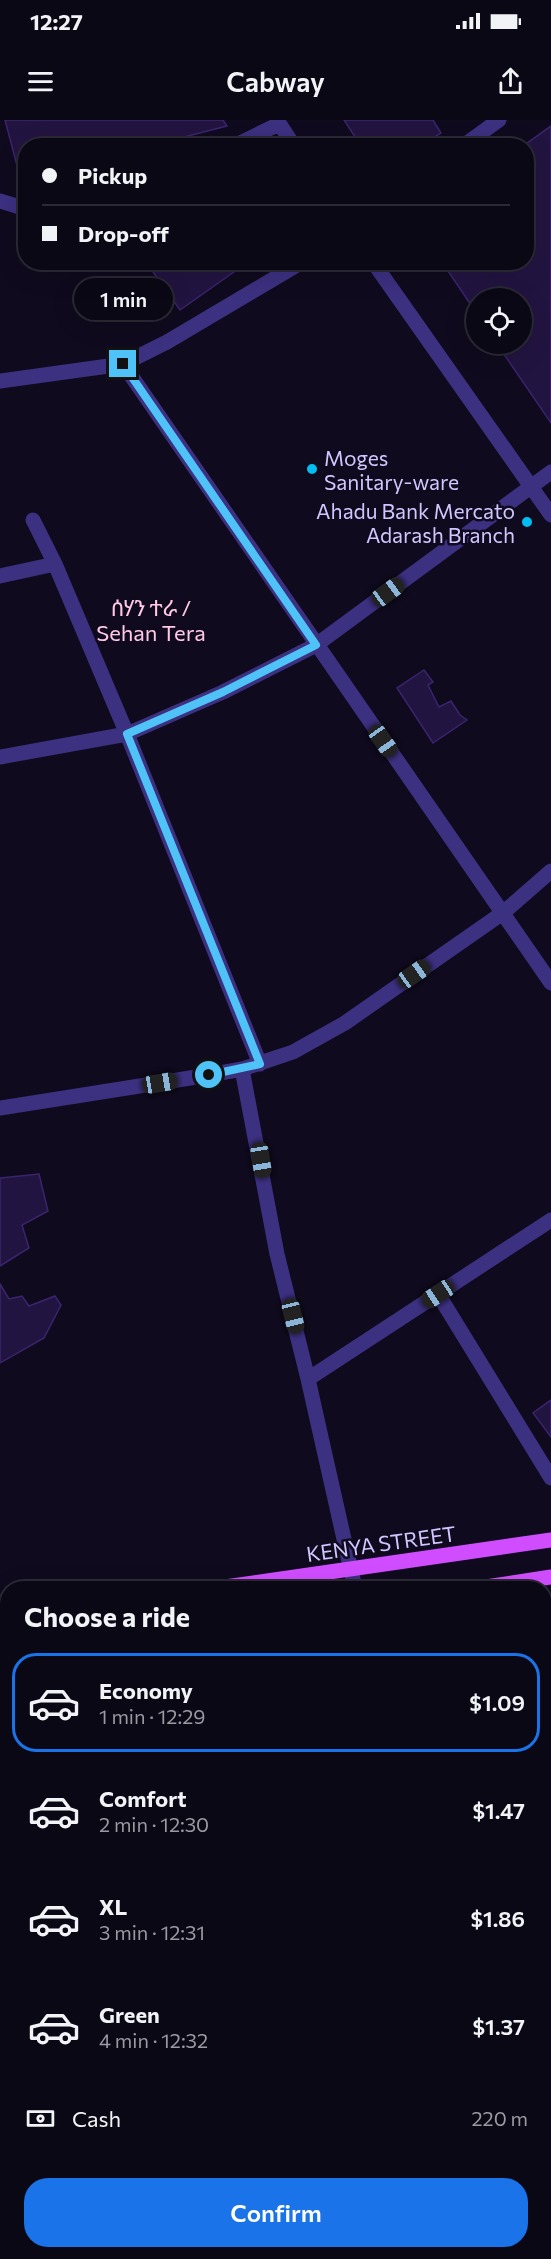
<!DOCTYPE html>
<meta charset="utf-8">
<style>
body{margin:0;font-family:Commissioner,"Noto Sans Ethiopic",sans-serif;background:#191623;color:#f1f3f6;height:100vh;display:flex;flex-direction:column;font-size:22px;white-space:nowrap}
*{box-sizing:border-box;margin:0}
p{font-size:20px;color:#9a9aa1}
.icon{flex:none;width:33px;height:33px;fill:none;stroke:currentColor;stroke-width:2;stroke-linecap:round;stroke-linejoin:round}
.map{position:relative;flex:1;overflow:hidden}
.sheet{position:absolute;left:0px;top:1461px;width:552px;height:678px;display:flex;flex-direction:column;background:#0b0816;border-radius:24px 24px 0 0;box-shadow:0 6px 24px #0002,0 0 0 2px #2b2935}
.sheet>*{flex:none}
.banner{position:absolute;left:18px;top:18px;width:516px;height:132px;border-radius:24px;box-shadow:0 6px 24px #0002,0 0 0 2px #2b2935;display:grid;align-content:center;height:132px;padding:0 24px;background:#0b0816}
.fabs{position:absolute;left:466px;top:168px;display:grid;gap:12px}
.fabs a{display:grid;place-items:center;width:66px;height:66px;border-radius:50%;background:#0b0816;box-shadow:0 6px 24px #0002,0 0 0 2px #2b2935;font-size:30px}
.end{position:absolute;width:27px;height:27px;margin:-14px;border:8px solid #4fc3f7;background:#111;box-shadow:0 0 0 3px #111}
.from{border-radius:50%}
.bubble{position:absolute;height:42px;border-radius:21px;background:#0b0816;box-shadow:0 6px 24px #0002,0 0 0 2px #2b2935;font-size:20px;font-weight:600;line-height:42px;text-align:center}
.car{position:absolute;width:18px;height:36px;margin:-18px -9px;border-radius:8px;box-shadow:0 0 4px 2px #0007;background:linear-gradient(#222 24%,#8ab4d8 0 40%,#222 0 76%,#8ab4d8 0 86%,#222 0)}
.banner b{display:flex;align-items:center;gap:21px;height:57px;font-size:22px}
.banner b+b{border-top:2px solid #2b2935}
.banner i{width:15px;height:15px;background:#f1f3f6}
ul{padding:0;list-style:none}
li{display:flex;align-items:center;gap:18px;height:99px;margin:0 12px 9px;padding:0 12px;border:3px solid transparent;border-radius:24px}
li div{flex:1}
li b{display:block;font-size:22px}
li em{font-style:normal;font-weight:600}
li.on{border-color:#1a73e8}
li>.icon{width:54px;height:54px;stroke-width:1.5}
h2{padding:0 24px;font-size:27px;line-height:72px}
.pay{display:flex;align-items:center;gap:15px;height:66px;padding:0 24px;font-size:22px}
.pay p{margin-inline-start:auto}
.action{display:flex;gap:12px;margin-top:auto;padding:12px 24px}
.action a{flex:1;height:69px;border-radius:24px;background:#1a73e8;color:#fff;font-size:24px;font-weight:600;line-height:69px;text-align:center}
.status{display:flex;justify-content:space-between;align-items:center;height:42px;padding:0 30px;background:#0b0816;direction:ltr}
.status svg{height:16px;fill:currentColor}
header{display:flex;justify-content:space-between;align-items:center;height:78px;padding:0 24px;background:#0b0816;font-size:27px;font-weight:600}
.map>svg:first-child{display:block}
</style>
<div class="status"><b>12:27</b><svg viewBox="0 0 49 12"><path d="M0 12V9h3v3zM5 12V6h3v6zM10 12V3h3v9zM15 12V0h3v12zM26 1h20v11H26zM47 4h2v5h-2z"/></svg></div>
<header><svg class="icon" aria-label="menu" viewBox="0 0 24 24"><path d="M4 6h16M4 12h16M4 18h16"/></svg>Cabway<svg class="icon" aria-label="share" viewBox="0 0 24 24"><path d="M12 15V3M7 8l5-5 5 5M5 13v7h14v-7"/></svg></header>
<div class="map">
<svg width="551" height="2139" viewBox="0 0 551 2139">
<rect width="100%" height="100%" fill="#0f0a1d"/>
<path fill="#221440" stroke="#3b246e" stroke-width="1.5" d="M 5,0 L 223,0 L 227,6 L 149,26 L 26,26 L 26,56 L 20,57 Z
M 344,0 L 433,0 L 441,13 L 421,26 L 361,26 Z
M 551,6 L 551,303 L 497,224 L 522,224 L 522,178 L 477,178 L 477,194 L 442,142 L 526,142 L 526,26 L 523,26 Z
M 146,142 L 248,142 L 180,190 Z
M 424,550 L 433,562 L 428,565 L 439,587 L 451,581 L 460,595 L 467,600 L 433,623 L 397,568 Z
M 39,1054 L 48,1091 L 22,1105 L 29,1128 L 0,1146 L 0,1058 Z
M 0,1164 L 9,1179 L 22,1176 L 29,1186 L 55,1176 L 61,1185 L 44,1218 L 0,1243 Z
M 551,1280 L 551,1317 L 533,1293 Z
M 551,1531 L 551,1628 L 544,1629 L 544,1532 Z
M 551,1856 L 551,1967 L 544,1968 L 544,1857 Z"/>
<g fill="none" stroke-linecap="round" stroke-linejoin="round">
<path stroke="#3c3080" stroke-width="15" d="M 277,0 L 294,26
M 234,26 L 279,4
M 463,26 L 499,0
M 0,81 L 26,89
M 373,142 L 551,395
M 123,244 L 551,863
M 0,261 L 123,244 L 167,222 L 302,142
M 33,400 L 55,444 L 127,614 L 260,944
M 0,456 L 55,444
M 0,637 L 127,614 L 223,572 L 316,525 L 551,352
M 242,949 L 277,1134 L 308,1259 L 355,1468
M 0,988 L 209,955 L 242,949 L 293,932 L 345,903 L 504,792 L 551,751
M 438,1174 L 551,1358
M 308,1259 L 551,1100
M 544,1777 L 551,1777
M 0,2124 L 8,2123
M 55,2132 L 56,2139
M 439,2132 L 440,2139"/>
<path stroke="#d04dff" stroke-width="15" d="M 218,1468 L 551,1420
M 479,1468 L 551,1457
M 0,1501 L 8,1500
M 0,1536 L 8,1535"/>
</g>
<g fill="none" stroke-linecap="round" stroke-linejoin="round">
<path stroke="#4fc3f7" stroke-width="8" d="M 123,244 L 316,525 L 223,572 L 127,614 L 260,944 L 209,955"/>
</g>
<g fill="#00bef1" stroke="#0f0a1d" stroke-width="2">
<circle cx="312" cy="349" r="6"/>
<circle cx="527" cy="402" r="6"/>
</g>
<g text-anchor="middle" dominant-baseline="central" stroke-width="5" stroke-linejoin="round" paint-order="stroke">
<g font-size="21" fill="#d2c6ff" stroke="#0f0a1d" text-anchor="start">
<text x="324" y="337">Moges<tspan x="324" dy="24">Sanitary-ware</tspan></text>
<text x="515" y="390" text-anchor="end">Ahadu Bank Mercato<tspan x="515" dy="24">Adarash Branch</tspan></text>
</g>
<g font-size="21" fill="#d2c6ff" stroke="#0f0a1d">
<text transform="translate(381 1423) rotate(-8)">KENYA STREET</text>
</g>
<g font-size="22" fill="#ffc8e5" stroke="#0f0a1d">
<text x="151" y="487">ሰሃን ተራ /<tspan x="151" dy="25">Sehan Tera</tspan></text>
</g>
</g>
</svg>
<div class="fabs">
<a><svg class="icon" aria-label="locate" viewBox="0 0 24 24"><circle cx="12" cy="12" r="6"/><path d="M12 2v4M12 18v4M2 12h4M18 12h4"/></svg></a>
</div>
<i class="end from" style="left:209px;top:955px"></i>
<i class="end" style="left:123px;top:244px"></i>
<div class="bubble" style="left:74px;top:158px;width:99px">1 min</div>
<i class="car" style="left:388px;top:472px;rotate:54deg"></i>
<i class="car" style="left:383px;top:621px;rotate:145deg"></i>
<i class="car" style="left:414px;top:854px;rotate:55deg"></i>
<i class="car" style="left:160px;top:963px;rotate:81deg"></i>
<i class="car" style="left:261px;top:1040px;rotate:171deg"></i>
<i class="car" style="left:438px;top:1174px;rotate:237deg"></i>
<i class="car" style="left:293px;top:1196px;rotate:166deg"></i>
<div class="banner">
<b><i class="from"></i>Pickup</b>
<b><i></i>Drop-off</b>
</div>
<section class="sheet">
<h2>Choose a ride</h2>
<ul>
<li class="on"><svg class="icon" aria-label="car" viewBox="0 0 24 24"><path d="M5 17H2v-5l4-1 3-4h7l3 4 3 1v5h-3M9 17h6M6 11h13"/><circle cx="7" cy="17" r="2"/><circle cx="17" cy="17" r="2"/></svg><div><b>Economy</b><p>1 min · 12:29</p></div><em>$1.09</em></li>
<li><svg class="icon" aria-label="car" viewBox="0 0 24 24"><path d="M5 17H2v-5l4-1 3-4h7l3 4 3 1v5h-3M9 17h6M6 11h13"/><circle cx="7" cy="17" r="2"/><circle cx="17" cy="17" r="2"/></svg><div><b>Comfort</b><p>2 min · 12:30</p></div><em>$1.47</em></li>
<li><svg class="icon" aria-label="car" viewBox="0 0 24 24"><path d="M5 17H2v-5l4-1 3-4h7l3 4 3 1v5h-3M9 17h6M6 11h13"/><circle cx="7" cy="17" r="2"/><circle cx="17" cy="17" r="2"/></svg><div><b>XL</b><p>3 min · 12:31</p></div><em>$1.86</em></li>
<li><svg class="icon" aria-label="car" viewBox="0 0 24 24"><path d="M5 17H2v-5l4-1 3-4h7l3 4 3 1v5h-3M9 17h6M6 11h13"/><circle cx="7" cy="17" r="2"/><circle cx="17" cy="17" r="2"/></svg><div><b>Green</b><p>4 min · 12:32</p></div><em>$1.37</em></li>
</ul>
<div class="pay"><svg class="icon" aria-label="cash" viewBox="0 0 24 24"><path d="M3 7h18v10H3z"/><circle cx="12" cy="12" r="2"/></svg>Cash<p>220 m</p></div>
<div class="action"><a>Confirm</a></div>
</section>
</div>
